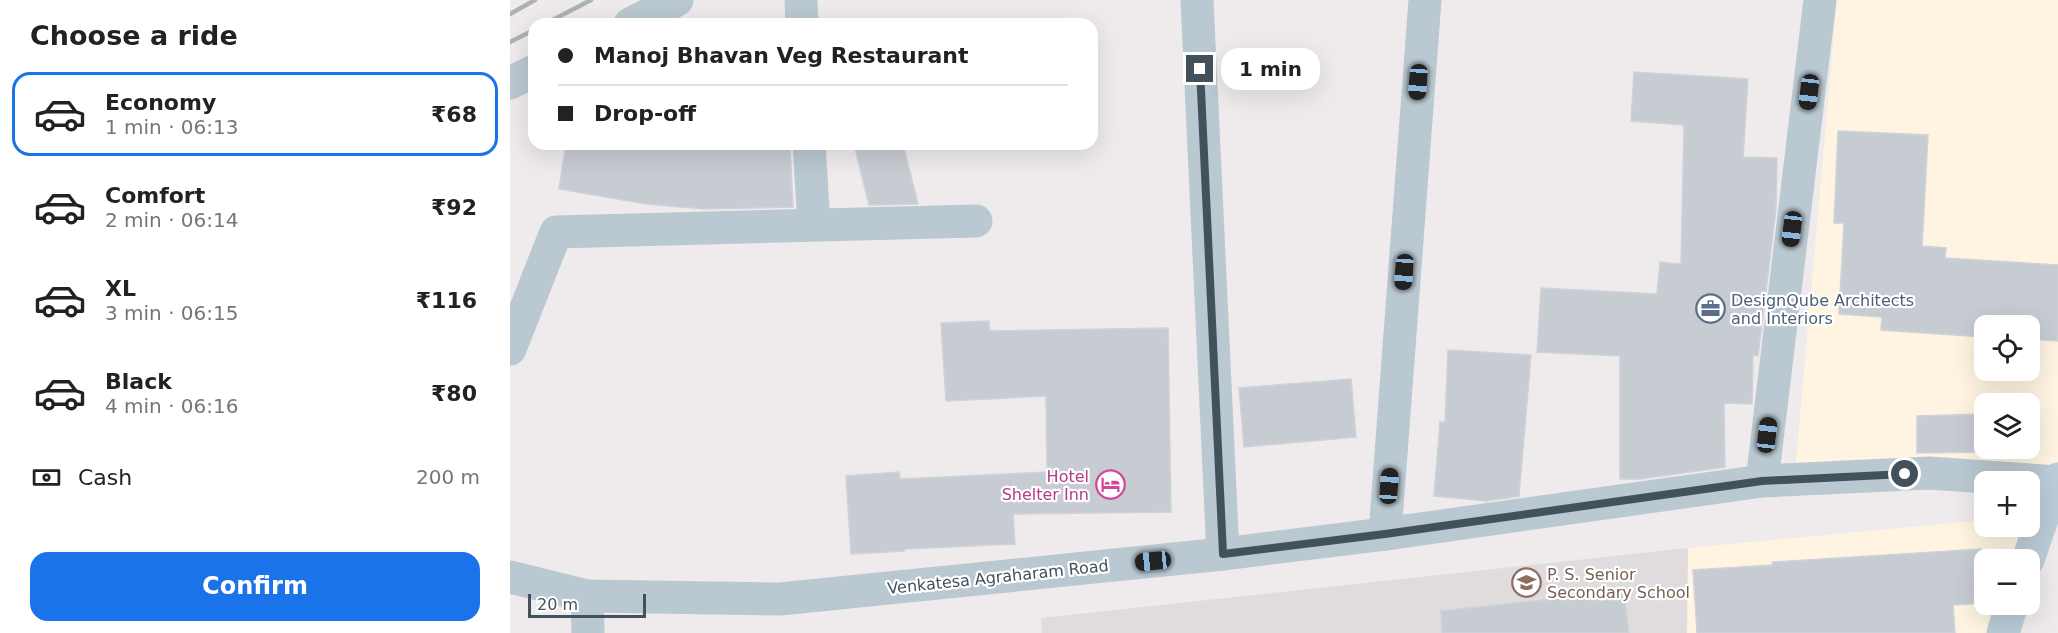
<!DOCTYPE html>
<meta charset="utf-8">
<style>
body{margin:0;font-family:"DejaVu Sans",sans-serif;background:#f2f2f2;color:#222;height:100vh;display:flex;flex-direction:column;font-size:22px;white-space:nowrap}
*{box-sizing:border-box;margin:0}
p{font-size:20px;color:#767676}
.icon{flex:none;width:33px;height:33px;fill:none;stroke:currentColor;stroke-width:2;stroke-linecap:round;stroke-linejoin:round}
.map{position:relative;flex:1;overflow:hidden}
.details{display:flex;flex-direction:column;background:#fff;width:510px}
.details>*{flex:none}
.hud{position:absolute;left:18px;top:18px;width:570px;height:132px;border-radius:18px;box-shadow:0 6px 24px #0002;display:grid;align-content:center;height:132px;padding:0 30px;background:#fff}
.controls{position:absolute;left:1464px;top:315px;display:grid;gap:12px}
.controls a{display:grid;place-items:center;width:66px;height:66px;border-radius:12px;background:#fff;box-shadow:0 6px 24px #0002;font-size:30px}
.scale{position:absolute;left:18px;bottom:15px;width:118px;box-sizing:border-box;padding-left:6px;border:3px solid #42515b;border-top:0;font-size:16px;line-height:21px;white-space:nowrap;color:#42515b;-webkit-text-stroke:4px #fff;paint-order:stroke}
.end{position:absolute;width:27px;height:27px;margin:-14px;border:8px solid #42515b;background:#fff;box-shadow:0 0 0 3px #fff}
.from{border-radius:50%}
.bubble{position:absolute;height:42px;border-radius:18px;background:#fff;box-shadow:0 6px 24px #0002;font-size:20px;font-weight:600;line-height:42px;text-align:center}
.car{position:absolute;width:18px;height:36px;margin:-18px -9px;border-radius:8px;box-shadow:0 0 4px 2px #0007;background:linear-gradient(#222 24%,#8ab4d8 0 40%,#222 0 76%,#8ab4d8 0 86%,#222 0)}
.hud b{display:flex;align-items:center;gap:21px;height:57px;font-size:22px}
.hud b+b{border-top:2px solid #e0e0e0}
.hud i{width:15px;height:15px;background:#222}
ul{padding:0;list-style:none}
li{display:flex;align-items:center;gap:18px;height:84px;margin:0 12px 9px;padding:0 18px;border:3px solid transparent;border-radius:18px}
li div{flex:1}
li b{display:block;font-size:22px}
li em{font-style:normal;font-weight:600}
li.selected{border-color:#1a73e8}
li>.icon{width:54px;height:54px;stroke-width:1.5}
h2{padding:0 30px;font-size:27px;line-height:72px}
.pay{display:flex;align-items:center;gap:15px;height:66px;padding:0 30px;font-size:22px}
.pay p{margin-inline-start:auto}
.primary-button{display:flex;gap:12px;margin-top:auto;padding:12px 30px}
.primary-button a{flex:1;height:69px;border-radius:18px;background:#1a73e8;color:#fff;font-size:24px;font-weight:600;line-height:69px;text-align:center}
main{display:flex;flex:1;min-height:0}
.map>svg:first-child{display:block}
</style>
<main>
<section class="details">
<h2>Choose a ride</h2>
<ul>
<li class="selected"><svg class="icon" aria-label="car" viewBox="0 0 24 24"><path d="M5 17H2v-5l4-1 3-4h7l3 4 3 1v5h-3M9 17h6M6 11h13"/><circle cx="7" cy="17" r="2"/><circle cx="17" cy="17" r="2"/></svg><div><b>Economy</b><p>1 min · 06:13</p></div><em>₹68</em></li>
<li><svg class="icon" aria-label="car" viewBox="0 0 24 24"><path d="M5 17H2v-5l4-1 3-4h7l3 4 3 1v5h-3M9 17h6M6 11h13"/><circle cx="7" cy="17" r="2"/><circle cx="17" cy="17" r="2"/></svg><div><b>Comfort</b><p>2 min · 06:14</p></div><em>₹92</em></li>
<li><svg class="icon" aria-label="car" viewBox="0 0 24 24"><path d="M5 17H2v-5l4-1 3-4h7l3 4 3 1v5h-3M9 17h6M6 11h13"/><circle cx="7" cy="17" r="2"/><circle cx="17" cy="17" r="2"/></svg><div><b>XL</b><p>3 min · 06:15</p></div><em>₹116</em></li>
<li><svg class="icon" aria-label="car" viewBox="0 0 24 24"><path d="M5 17H2v-5l4-1 3-4h7l3 4 3 1v5h-3M9 17h6M6 11h13"/><circle cx="7" cy="17" r="2"/><circle cx="17" cy="17" r="2"/></svg><div><b>Black</b><p>4 min · 06:16</p></div><em>₹80</em></li>
</ul>
<div class="pay"><svg class="icon" aria-label="cash" viewBox="0 0 24 24"><path d="M3 7h18v10H3z"/><circle cx="12" cy="12" r="2"/></svg>Cash<p>200 m</p></div>
<div class="primary-button"><a>Confirm</a></div>
</section>
<div class="map">
<svg width="1548" height="633" viewBox="0 0 1548 633">
<rect width="100%" height="100%" fill="#efebec"/>
<path fill="#fef4e1" fill-rule="evenodd" d="M 1327,0 L 1548,0 L 1548,477 L 1284,484 ZM 1474,326 L 1520,326 L 1520,370 L 1474,370 ZM 1474,404 L 1520,404 L 1520,448 L 1474,448 Z
M 1474,520 L 1474,526 L 1520,526 L 1514,559 L 1474,560 L 1474,604 L 1500,605 L 1490,633 L 1177,633 L 1178,548 Z"/>
<path fill="#e0dcde" d="M 1178,548 L 1177,633 L 532,633 L 531,618 Z"/>
<path fill="#c7ccd2" stroke="#cfd2d9" stroke-width="1.5" d="M 1124,72 L 1238,79 L 1233,157 L 1267,158 L 1266,209 L 1248,356 L 1243,355 L 1242,404 L 1214,403 L 1215,467 L 1130,479 L 1110,479 L 1110,356 L 1027,352 L 1031,288 L 1147,294 L 1150,262 L 1171,264 L 1174,125 L 1121,121 Z
M 1328,131 L 1418,135 L 1412,246 L 1436,248 L 1435,258 L 1548,265 L 1548,341 L 1520,339 L 1520,326 L 1474,326 L 1474,337 L 1371,330 L 1372,317 L 1329,314 L 1334,223 L 1324,223 Z
M 56,144 L 280,146 L 283,207 L 195,209 L 136,204 L 49,189 Z
M 361,144 L 393,144 L 408,204 L 359,205 L 345,148 Z
M 479,321 L 480,331 L 658,328 L 661,512 L 503,514 L 505,544 L 394,549 L 394,551 L 341,554 L 336,476 L 389,472 L 390,479 L 537,472 L 536,396 L 436,401 L 431,323 Z
M 938,350 L 1021,355 L 1009,496 L 977,501 L 924,496 L 930,422 L 935,422 Z
M 841,379 L 846,437 L 734,447 L 729,388 Z
M 1474,414 L 1474,452 L 1407,453 L 1407,416 Z
M 1471,549 L 1474,603 L 1443,605 L 1445,633 L 1187,633 L 1183,570 L 1263,565 L 1262,562 Z
M 1114,591 L 1119,633 L 932,633 L 931,611 Z"/>
<g fill="none" stroke-linecap="round" stroke-linejoin="round">
<path stroke="#bac8d1" stroke-width="33" d="M 291,0 L 292,24
M 687,0 L 713,554
M 120,24 L 167,0
M 0,83 L 24,71
M 299,144 L 304,225
M 0,349 L 46,232 L 466,221
M 1252,481 L 1310,0
M 875,534 L 915,0
M 77,596 L 78,633"/>
<path stroke="#bac8d1" stroke-width="33" d="M 0,577 L 77,596 L 270,599 L 713,554 L 875,534 L 1252,481 L 1419,473 L 1548,482"/>
<path stroke="#bbcbd8" stroke-width="33" d="M 1518,560 L 1545,481 L 1548,479
M 1493,633 L 1502,604"/>
<path stroke="#adb2b7" stroke-width="4.5" d="M 0,14 L 25,0
M 35,24 L 81,0
M 0,42 L 24,30"/>
</g>
<g fill="none" stroke-linecap="round" stroke-linejoin="round">
<path stroke="#42515b" stroke-width="8" d="M 690,69 L 713,554 L 875,534 L 1252,481 L 1395,474"/>
</g>
<defs>
<symbol id="office-ring" viewBox="-11 -11 22 22"><circle r="9.5" fill="#fff" stroke="#5c6f8a" stroke-width="1.5"/><path d="M-6-3h4V-5.5h4V-3h4V5H-6ZM-1-4.5V-3h2v-1.5ZM-6 0V1H6V0Z" fill="#5c6f8a"/></symbol>
<symbol id="hotel-ring" viewBox="-11 -11 22 22"><circle r="9.5" fill="#fff" stroke="#d1479c" stroke-width="1.5"/><path d="M-6-4.5h1.5V1H6V5H4.5V3h-9V5H-6ZM-4 0a1.8 1.8 0 1 1 3.6 0ZM.5 0V-2.5h3Q6-2.5 6 0Z" fill="#d1479c"/></symbol>
<symbol id="school-ring" viewBox="-11 -11 22 22"><circle r="9.5" fill="#fff" stroke="#8d6e63" stroke-width="1.5"/><path d="M0-5L7-2L0 1L-7-2ZM-4 1L0 2.5L4 1V4Q0 6-4 4Z" fill="#8d6e63"/></symbol>
</defs>
<g fill-rule="evenodd">
<use href="#office-ring" x="1184" y="292" width="33" height="33"/>
<use href="#hotel-ring" x="584" y="468" width="33" height="33"/>
<use href="#school-ring" x="1000" y="566" width="33" height="33"/>
</g>
<g text-anchor="middle" dominant-baseline="central" stroke-width="4.5" stroke-linejoin="round" paint-order="stroke">
<g font-size="16" fill="#4e5e75" stroke="#fff" text-anchor="start">
<text x="1221" y="300">DesignQube Architects<tspan x="1221" dy="18">and Interiors</tspan></text>
</g>
<g font-size="16" fill="#b23c85" stroke="#fff" text-anchor="end">
<text x="579" y="476">Hotel<tspan x="579" dy="18">Shelter Inn</tspan></text>
</g>
<g font-size="16" fill="#785e54" stroke="#fff" text-anchor="start">
<text x="1037" y="574">P. S. Senior<tspan x="1037" dy="18">Secondary School</tspan></text>
</g>
<g font-size="16" fill="#42515b" stroke="#fff">
<text transform="translate(488 577) rotate(-6)">Venkatesa Agraharam Road</text>
</g>
</g>
</svg>
<div class="controls">
<a><svg class="icon" aria-label="locate" viewBox="0 0 24 24"><circle cx="12" cy="12" r="6"/><path d="M12 2v4M12 18v4M2 12h4M18 12h4"/></svg></a>
<a><svg class="icon" aria-label="layers" viewBox="0 0 24 24"><path d="M12 4l9 5-9 5-9-5zM3 14l9 5 9-5"/></svg></a>
<a>+</a>
<a>−</a>
</div>
<div class="scale">20 m</div>
<i class="end from" style="left:1395px;top:474px"></i>
<i class="end" style="left:690px;top:69px"></i>
<div class="bubble" style="left:711px;top:48px;width:99px">1 min</div>
<i class="car" style="left:908px;top:82px;rotate:184deg"></i>
<i class="car" style="left:1299px;top:92px;rotate:187deg"></i>
<i class="car" style="left:1282px;top:229px;rotate:187deg"></i>
<i class="car" style="left:894px;top:272px;rotate:184deg"></i>
<i class="car" style="left:1257px;top:435px;rotate:7deg"></i>
<i class="car" style="left:879px;top:486px;rotate:4deg"></i>
<i class="car" style="left:643px;top:561px;rotate:264deg"></i>
<div class="hud">
<b><i class="from"></i>Manoj Bhavan Veg Restaurant</b>
<b><i></i>Drop-off</b>
</div>
</div>
</main>
